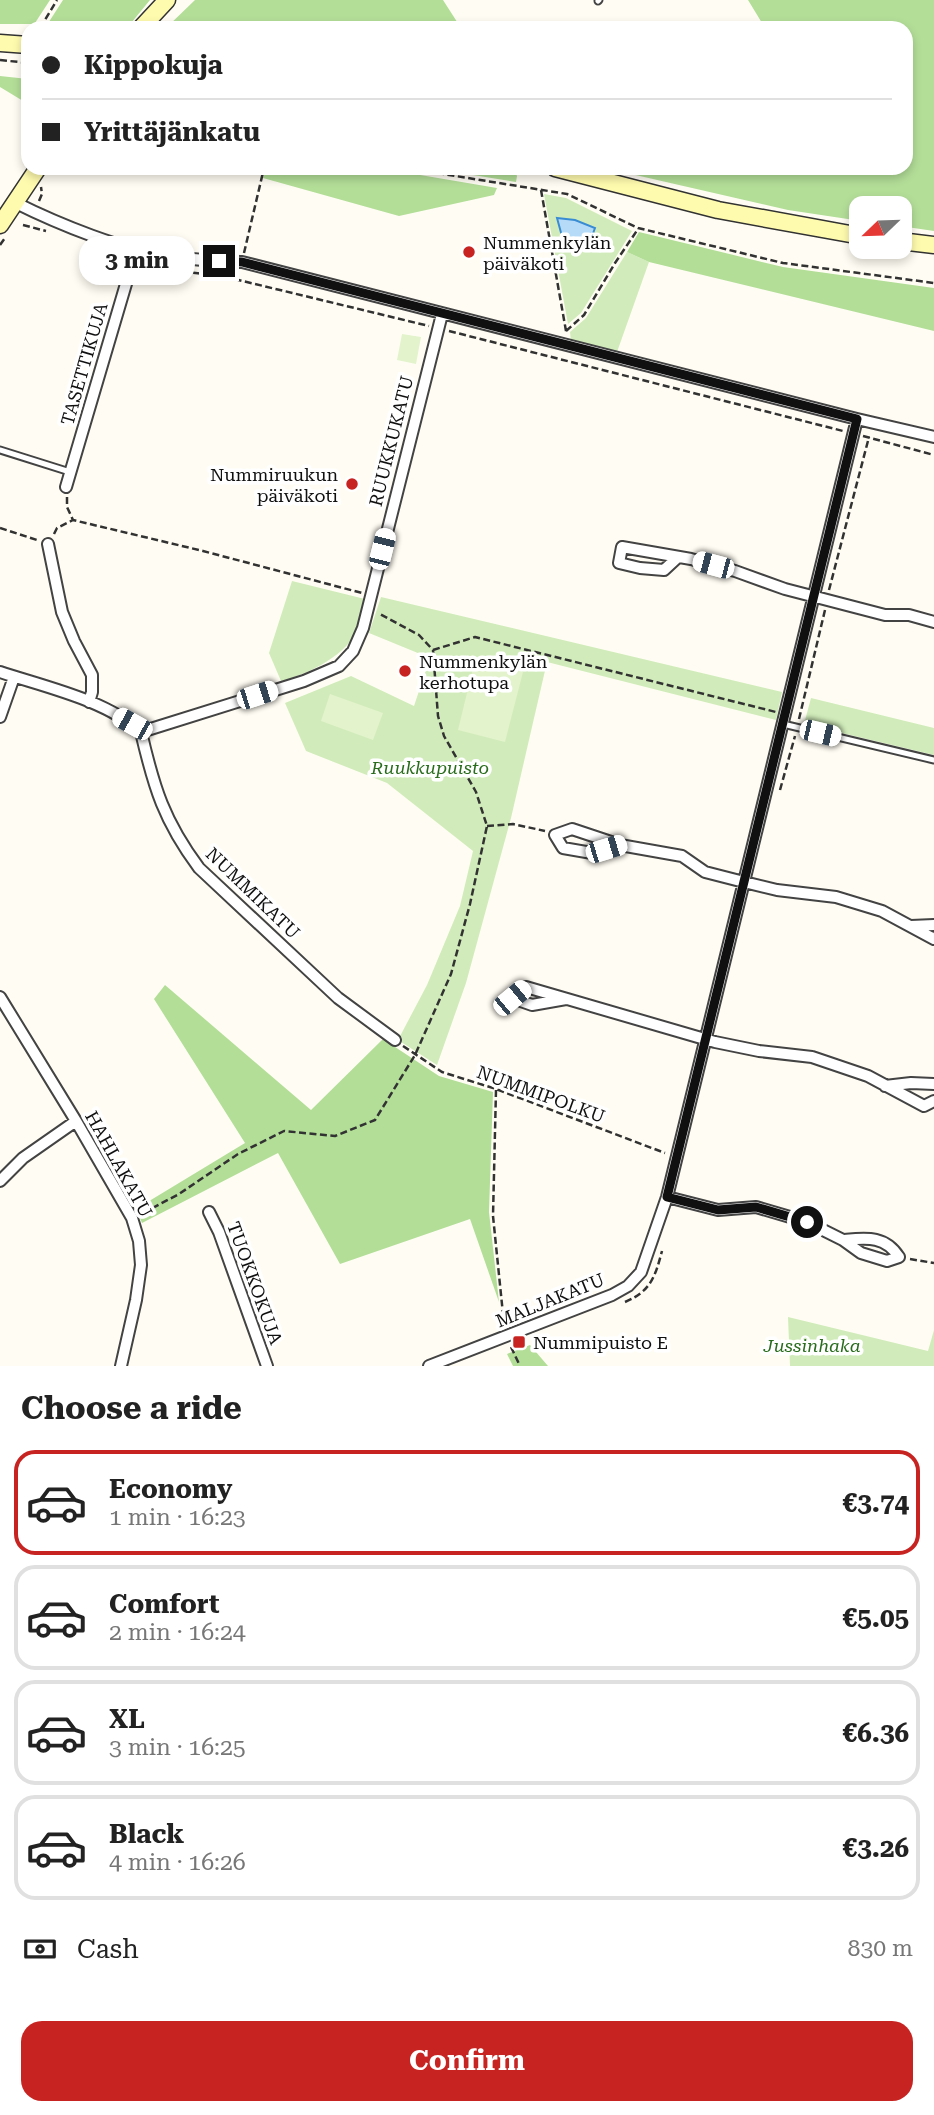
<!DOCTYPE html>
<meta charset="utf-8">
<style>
body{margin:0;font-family:"Roboto Serif",serif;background:#f2f2f2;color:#222;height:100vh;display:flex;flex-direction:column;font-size:26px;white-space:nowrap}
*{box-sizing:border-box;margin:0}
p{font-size:23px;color:#767676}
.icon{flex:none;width:38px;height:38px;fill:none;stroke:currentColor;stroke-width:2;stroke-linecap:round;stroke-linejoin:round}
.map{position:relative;height:1366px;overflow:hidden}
.sheet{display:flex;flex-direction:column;background:#fff;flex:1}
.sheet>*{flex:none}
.hud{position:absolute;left:21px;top:21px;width:892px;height:154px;border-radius:21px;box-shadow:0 4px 10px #0003;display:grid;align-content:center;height:154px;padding:0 21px;background:#fff}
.needle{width:46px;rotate:247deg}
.controls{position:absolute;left:849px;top:196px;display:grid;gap:14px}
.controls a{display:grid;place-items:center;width:63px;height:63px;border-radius:14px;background:#fff;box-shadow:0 4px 10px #0003;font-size:35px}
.end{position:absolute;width:32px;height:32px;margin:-16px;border:9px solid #101010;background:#fff;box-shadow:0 0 0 4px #fff}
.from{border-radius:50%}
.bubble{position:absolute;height:49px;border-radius:21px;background:#fff;box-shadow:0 4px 10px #0003;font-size:23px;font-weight:700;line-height:49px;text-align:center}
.car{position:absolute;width:21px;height:42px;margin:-21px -10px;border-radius:9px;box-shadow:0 0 5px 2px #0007;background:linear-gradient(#fff 24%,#345 0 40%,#fff 0 76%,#345 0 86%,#fff 0)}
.hud b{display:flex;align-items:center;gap:24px;height:66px;font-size:26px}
.hud b+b{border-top:2px solid #e0e0e0}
.hud i{width:18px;height:18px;background:#222}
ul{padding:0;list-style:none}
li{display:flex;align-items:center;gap:21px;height:105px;margin:0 14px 10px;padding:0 7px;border:4px solid #e0e0e0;border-radius:21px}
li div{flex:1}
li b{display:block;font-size:26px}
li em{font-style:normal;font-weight:700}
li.selected{border-color:#c72321}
li>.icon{width:63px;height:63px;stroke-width:1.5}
h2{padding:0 21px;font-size:32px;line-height:84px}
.pay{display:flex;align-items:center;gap:18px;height:77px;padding:0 21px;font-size:26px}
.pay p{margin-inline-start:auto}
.button{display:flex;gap:14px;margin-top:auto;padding:14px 21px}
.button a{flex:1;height:80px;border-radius:21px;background:#c72321;color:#fff;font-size:28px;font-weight:700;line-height:80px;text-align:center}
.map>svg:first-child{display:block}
</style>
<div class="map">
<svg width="934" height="1366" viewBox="0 0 934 1366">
<rect width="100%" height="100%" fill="#fffdf3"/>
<path fill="#d1ecba" d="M 544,194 L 566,198 L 632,231 L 581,313 L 568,324 Z
M 627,252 L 649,262 L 617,352 L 571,341 L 570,332 L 586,318 Z
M 292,581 L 365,599 C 363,608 362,618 359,626 C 350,654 307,675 281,681 L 269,653 Z
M 381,597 L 782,692 L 776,720 L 547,662 L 511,818 L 466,983 L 437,1065 L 398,1040 L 427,985 L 460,906 L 473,851 L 387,783 L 306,751 L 285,703 L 351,676 L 414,706 L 430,658 L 369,633 Z
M 811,698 L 934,728 L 934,755 L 804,724 Z
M 788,1317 L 928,1351 L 934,1330 L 934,1366 L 790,1366 Z"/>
<path fill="#b3de98" d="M 0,0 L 50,0 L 35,23 L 32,24 L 0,24 Z
M 63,0 L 150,0 L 127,28 L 45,28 Z
M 195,0 L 443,0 L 461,28 L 166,28 Z
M 748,0 L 934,0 L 934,231 L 900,226 L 900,208 L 861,208 L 861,221 L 788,210 L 605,168 L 906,168 L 906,28 L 765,28 Z
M 0,76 L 28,79 L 28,104 L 0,87 Z
M 266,168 L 379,168 L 497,188 L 494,195 L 399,216 L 263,178 Z
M 430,168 L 513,168 L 517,176 L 516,182 Z
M 639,232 L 783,267 L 934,288 L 934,331 L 649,262 L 627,252 Z
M 165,985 L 311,1110 L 383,1039 L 439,1076 L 493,1092 L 489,1212 L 499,1302 L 470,1219 L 340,1264 L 278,1153 L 142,1223 L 136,1209 L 245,1143 L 154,999 Z
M 530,1345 L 548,1366 L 513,1366 L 507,1354 Z"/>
<path fill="#e3f3cc" d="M 402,334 L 421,337 L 416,364 L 397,360 Z
M 475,660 L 523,672 L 505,742 L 458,730 Z
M 330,694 L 383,713 L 373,740 L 321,721 Z"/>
<path fill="#b5dbf9" stroke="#398cd3" stroke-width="2" d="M 557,218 L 575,220 L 595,228 C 588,247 588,252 566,251 Z"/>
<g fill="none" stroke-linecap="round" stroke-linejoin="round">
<defs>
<path id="lane" d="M 598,1 L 599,0
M 0,450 L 70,472
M 783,724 L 934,760"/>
<path id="street" d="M 14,202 C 58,224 124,251 172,257 C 195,260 219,261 242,262 L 857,419 L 934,437
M 66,487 L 136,250
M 48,544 L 62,612 L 74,641 L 92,675 L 92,692 L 89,702
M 678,557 L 664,570 L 640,568 L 619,563 L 622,547 L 691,559 L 735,571 L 785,589 L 885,615 L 909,615 L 934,622
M 0,672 C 45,687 106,700 141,732 L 304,681 L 339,666 L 353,651 L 363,628 L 442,314
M 0,717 L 14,677
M 141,732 C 154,788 164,821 199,868 L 338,998 L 395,1040
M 620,845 L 592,853 L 563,848 L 555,835 L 572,829 L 620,845 L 682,856 L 705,872 L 744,882 L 777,890 L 836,897 L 882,911 L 934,939
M 911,926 L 934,925
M 0,997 L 76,1121 L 132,1218 L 139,1241 L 141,1265 L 136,1300 L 121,1366
M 566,999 L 532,1005 L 512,998 L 526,987 L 715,1042 L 759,1051 L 812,1057 L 868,1076 L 924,1106 L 934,1101
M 885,1086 L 911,1083 L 934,1084
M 0,1181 L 23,1158 L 76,1121
M 667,1197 L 718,1210 L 756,1207 L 807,1222 L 843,1240 L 861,1253 L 887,1261 L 899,1257 C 885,1235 866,1238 843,1240
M 209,1212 L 219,1232 L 267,1366
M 429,1366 L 612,1295 L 628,1286 L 641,1272 L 667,1197 L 857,419"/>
<path id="secondary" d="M 141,28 L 167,0
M 0,43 L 28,45
M 555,168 L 718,210 L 861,236
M 0,225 L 38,168
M 900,241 L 934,245"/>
</defs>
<use href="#lane" stroke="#434343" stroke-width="9"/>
<use href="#street" stroke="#434343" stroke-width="14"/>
<use href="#secondary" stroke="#323232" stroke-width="19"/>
<path stroke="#323232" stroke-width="2.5" stroke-dasharray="7 3.5" stroke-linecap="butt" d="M 40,28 L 57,0
M 0,60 L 28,63
M 406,168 L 567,194 L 638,228 L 783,263 L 934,283
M 541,190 L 566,331
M 39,201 L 42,194 L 41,187
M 23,225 L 46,231
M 0,245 L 5,238
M 102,253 L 121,260
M 244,253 L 264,168
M 141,267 L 222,276 L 429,326
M 449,331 L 843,431
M 566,331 L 584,315 L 615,263 L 638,229
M 863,436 L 934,455
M 67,497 L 67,507 L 73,520
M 0,528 L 37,540
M 54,534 L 57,528 L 73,520 L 203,551 L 362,593
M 829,590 L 869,437
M 433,650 L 475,637 L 776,712
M 799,719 L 825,610
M 780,790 L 795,736
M 487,826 L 513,824 L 545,831
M 403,1046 L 442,1072 L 496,1089 L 665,1153
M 496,1090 L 493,1216 L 504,1324
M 143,1213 L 179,1194 L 238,1154 L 284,1131 L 335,1136 L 375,1120 L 415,1055 L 451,974 L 470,904 L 487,826 L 476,792 L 444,736 L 438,716 L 433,650 L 419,635 L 378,613
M 910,1259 L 934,1263
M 625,1302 C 651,1291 655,1277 662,1251
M 511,1347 L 520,1366"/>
<use href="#lane" stroke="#fff" stroke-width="5"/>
<use href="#street" stroke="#fff" stroke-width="10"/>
<use href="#secondary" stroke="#fffbae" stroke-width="16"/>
</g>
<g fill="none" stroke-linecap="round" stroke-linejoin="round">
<path stroke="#101010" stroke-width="9" d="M 219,261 L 242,262 L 857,419 L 667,1197 L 718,1210 L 756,1207 L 807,1222"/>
</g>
<g fill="#c72321" stroke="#fff" stroke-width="2.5">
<circle cx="469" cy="252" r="7"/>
<circle cx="352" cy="484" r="7"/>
<circle cx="405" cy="671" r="7"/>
<rect x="512" y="1335" width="14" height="14" rx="3.5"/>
</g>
<g text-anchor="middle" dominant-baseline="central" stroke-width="7" stroke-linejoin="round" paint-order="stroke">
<g font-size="18" fill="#101010" stroke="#fff" text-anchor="start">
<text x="483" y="242">Nummenkylän<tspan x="483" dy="21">päiväkoti</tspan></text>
<text x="338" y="474" text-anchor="end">Nummiruukun<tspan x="338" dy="21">päiväkoti</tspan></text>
<text x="419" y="661">Nummenkylän<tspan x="419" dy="21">kerhotupa</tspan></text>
<text x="533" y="1342">Nummipuisto E</text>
</g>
<g font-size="18" fill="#101010" stroke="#fff">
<text transform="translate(84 364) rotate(-74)">TASETTIKUJA</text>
<text transform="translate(391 441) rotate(-76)">RUUKKUKATU</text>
<text transform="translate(253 893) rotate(44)">NUMMIKATU</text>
<text transform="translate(541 1094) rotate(20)">NUMMIPOLKU</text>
<text transform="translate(119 1164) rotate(61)">HAHLAKATU</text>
<text transform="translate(255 1283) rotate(70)">TUOKKOKUJA</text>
<text transform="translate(550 1300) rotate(-22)">MALJAKATU</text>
</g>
<g font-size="18" font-style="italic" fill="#286c1c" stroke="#fff">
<text x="430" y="767">Ruukkupuisto</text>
<text x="812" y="1345">Jussinhaka</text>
</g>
</g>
</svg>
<div class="controls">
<a><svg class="needle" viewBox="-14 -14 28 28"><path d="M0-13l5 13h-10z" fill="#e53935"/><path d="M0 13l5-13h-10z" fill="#767676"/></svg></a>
</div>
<i class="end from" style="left:807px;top:1222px"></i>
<i class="end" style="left:219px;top:261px"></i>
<div class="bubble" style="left:79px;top:236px;width:116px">3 min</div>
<i class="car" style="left:382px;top:549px;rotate:14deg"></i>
<i class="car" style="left:713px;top:565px;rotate:285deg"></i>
<i class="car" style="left:257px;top:695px;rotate:72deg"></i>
<i class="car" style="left:132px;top:724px;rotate:299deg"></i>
<i class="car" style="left:820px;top:733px;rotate:103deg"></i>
<i class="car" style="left:606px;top:849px;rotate:73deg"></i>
<i class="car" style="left:512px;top:998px;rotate:50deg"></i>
<div class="hud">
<b><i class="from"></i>Kippokuja</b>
<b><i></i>Yrittäjänkatu</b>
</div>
</div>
<section class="sheet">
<h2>Choose a ride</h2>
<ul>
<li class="selected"><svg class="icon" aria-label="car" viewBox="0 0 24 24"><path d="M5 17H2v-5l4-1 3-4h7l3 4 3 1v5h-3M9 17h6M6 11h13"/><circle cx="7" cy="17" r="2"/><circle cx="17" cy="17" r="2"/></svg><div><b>Economy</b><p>1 min · 16:23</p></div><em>€3.74</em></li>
<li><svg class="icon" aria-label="car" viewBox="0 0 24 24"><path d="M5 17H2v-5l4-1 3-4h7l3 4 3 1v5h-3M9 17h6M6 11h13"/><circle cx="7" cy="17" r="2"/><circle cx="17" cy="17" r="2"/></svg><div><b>Comfort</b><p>2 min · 16:24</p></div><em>€5.05</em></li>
<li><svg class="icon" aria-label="car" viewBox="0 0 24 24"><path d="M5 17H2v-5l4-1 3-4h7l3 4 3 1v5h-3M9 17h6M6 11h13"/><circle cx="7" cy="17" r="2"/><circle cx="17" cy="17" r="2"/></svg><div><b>XL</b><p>3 min · 16:25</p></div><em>€6.36</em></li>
<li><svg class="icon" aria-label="car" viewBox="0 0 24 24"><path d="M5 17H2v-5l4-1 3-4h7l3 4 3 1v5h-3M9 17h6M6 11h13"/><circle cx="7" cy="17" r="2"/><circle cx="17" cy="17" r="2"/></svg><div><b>Black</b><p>4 min · 16:26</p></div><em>€3.26</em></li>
</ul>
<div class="pay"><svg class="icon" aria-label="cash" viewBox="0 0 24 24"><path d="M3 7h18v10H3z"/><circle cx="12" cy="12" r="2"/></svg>Cash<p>830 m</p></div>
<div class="button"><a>Confirm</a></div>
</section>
